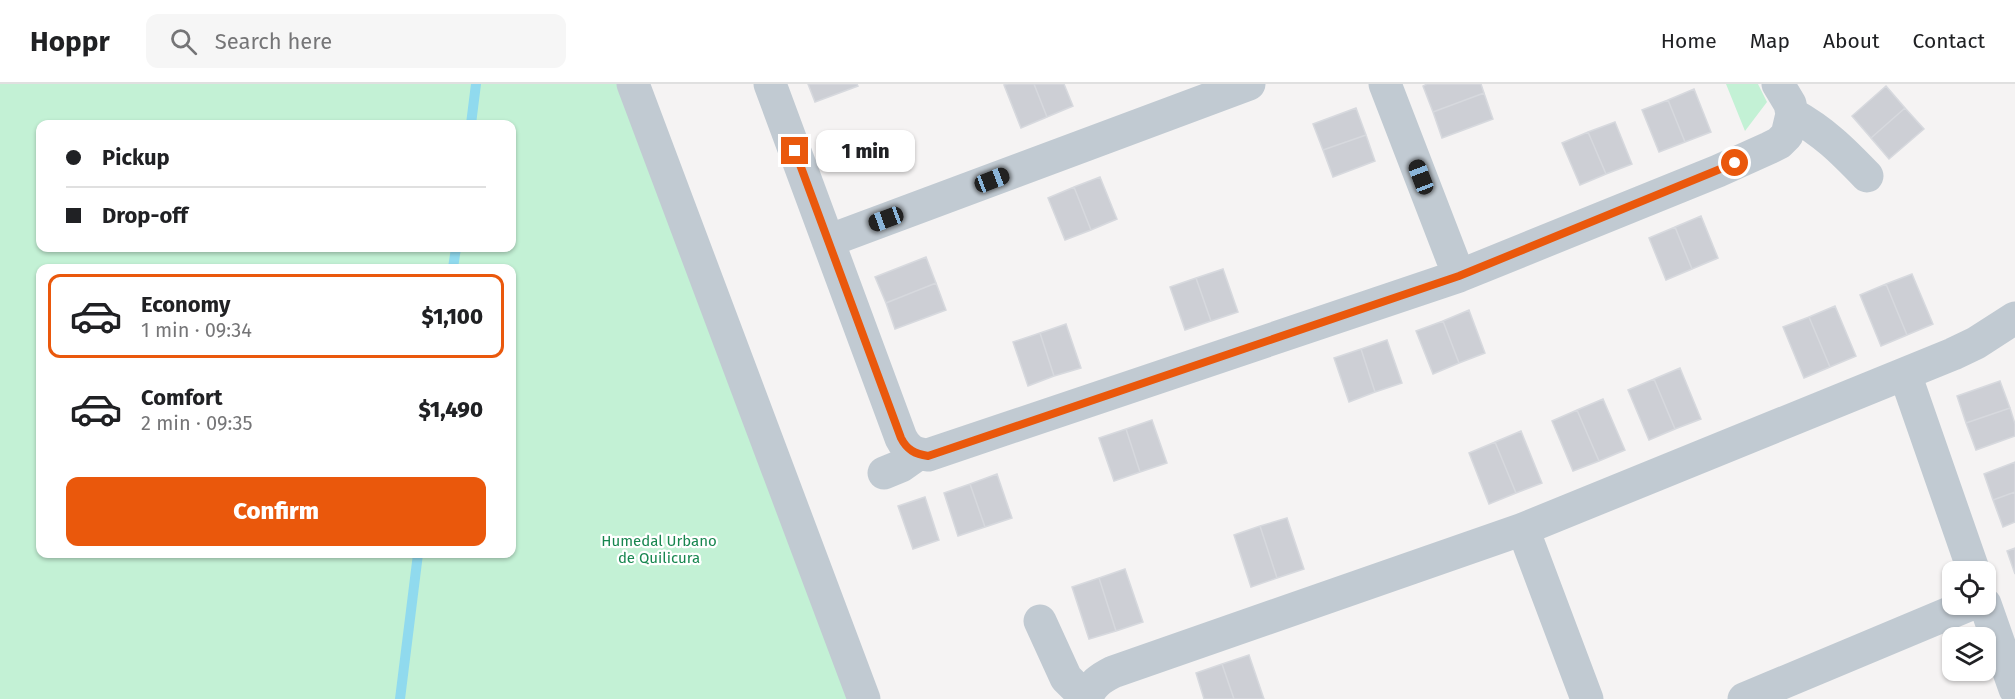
<!DOCTYPE html>
<meta charset="utf-8">
<style>
body{margin:0;font-family:"Fira Sans",sans-serif;background:#f6f6f6;color:#202124;height:100vh;display:flex;flex-direction:column;font-size:22px;white-space:nowrap}
*{box-sizing:border-box;margin:0}
p{font-size:20px;color:#757577}
.icon{flex:none;width:33px;height:33px;fill:none;stroke:currentColor;stroke-width:2;stroke-linecap:round;stroke-linejoin:round}
.map{position:relative;flex:1;overflow:hidden}
.details{position:absolute;left:36px;top:180px;width:480px;height:294px;display:flex;flex-direction:column;background:#fff;border-radius:12px;box-shadow:0 2px 4px #0004}
.details>*{flex:none}
.guide{position:absolute;left:36px;top:36px;width:480px;height:132px;border-radius:12px;box-shadow:0 2px 4px #0004;display:grid;align-content:center;height:132px;padding:0 30px;background:#fff}
.tools{position:absolute;left:1942px;top:477px;display:grid;gap:12px}
.tools a{display:grid;place-items:center;width:54px;height:54px;border-radius:12px;background:#fff;box-shadow:0 2px 4px #0004;font-size:30px}
.end{position:absolute;width:27px;height:27px;margin:-14px;border:8px solid #ea580c;background:#fff;box-shadow:0 0 0 3px #fff}
.from{border-radius:50%}
.bubble{position:absolute;height:42px;border-radius:12px;background:#fff;box-shadow:0 2px 4px #0004;font-size:20px;font-weight:800;line-height:42px;text-align:center}
.car{position:absolute;width:18px;height:36px;margin:-18px -9px;border-radius:8px;box-shadow:0 0 4px 2px #0007;background:linear-gradient(#222 24%,#8ab4d8 0 40%,#222 0 76%,#8ab4d8 0 86%,#222 0)}
.guide b{display:flex;align-items:center;gap:21px;height:57px;font-size:22px}
.guide b+b{border-top:2px solid #e0e0e0}
.guide i{width:15px;height:15px;background:#202124}
ul{padding:10px 0 0;list-style:none}
li{display:flex;align-items:center;gap:18px;height:84px;margin:0 12px 9px;padding:0 18px;border:3px solid transparent;border-radius:12px}
li div{flex:1}
li b{display:block;font-size:22px}
li em{font-style:normal;font-weight:800}
li.selected{border-color:#ea580c}
li>.icon{width:54px;height:54px;stroke-width:1.5}
.cta{display:flex;gap:12px;margin-top:auto;padding:12px 30px}
.cta a{flex:1;height:69px;border-radius:12px;background:#ea580c;color:#fff;font-size:24px;font-weight:800;line-height:69px;text-align:center}
header{display:flex;align-items:center;gap:36px;box-sizing:border-box;height:84px;padding:0 30px;background:#fff;border-bottom:2px solid #e0e0e0}
header strong{font-size:28px}
nav{display:flex;gap:33px;margin-inline-start:auto;font-size:21px}
.search{width:420px;height:54px;background:#f6f6f6;display:flex;align-items:center;gap:15px;box-sizing:border-box;padding:0 21px;border-radius:12px;color:#757577;font-size:22px}
.map>svg:first-child{display:block}
</style>
<header>
<strong>Hoppr</strong>
<div class="search"><svg class="icon" aria-label="search" viewBox="0 0 24 24"><circle cx="10" cy="10" r="6"/><path d="M15 15l6 6"/></svg>Search here</div>
<nav><a>Home</a><a>Map</a><a>About</a><a>Contact</a></nav>
</header>
<div class="map">
<svg width="2015" height="615" viewBox="0 0 2015 615">
<rect width="100%" height="100%" fill="#f5f3f3"/>
<path fill="#c3f1d5" fill-rule="evenodd" d="M 0,0 L 642,0 L 872,615 L 0,615 ZM 40,40 L 512,40 L 512,164 L 40,164 ZM 40,184 L 512,184 L 512,470 L 40,470 Z
M 1726,0 L 1758,0 L 1767,18 L 1745,47 Z"/>
<g fill="none" stroke-linecap="round" stroke-linejoin="round">
<path stroke="#90daee" stroke-width="10" d="M 471,40 L 476,0
M 453,184 L 456,164
M 400,615 L 418,470"/>
</g>
<path fill="#cdcfd5" stroke="#d7d9de" stroke-width="1.5" d="M 808,0 L 857,0 L 858,2 L 815,18 Z
M 1008,0 L 1034,0 L 1047,33 L 1021,44 L 1004,1 Z
M 1034,0 L 1064,0 L 1073,22 L 1047,33 Z
M 1427,0 L 1481,0 L 1484,9 L 1433,28 L 1423,2 Z
M 1886,2 L 1905,24 L 1871,54 L 1852,32 Z
M 1694,5 L 1711,48 L 1685,58 L 1668,16 Z
M 1484,9 L 1493,35 L 1442,54 L 1433,28 Z
M 1668,16 L 1685,58 L 1659,68 L 1642,26 Z
M 1356,24 L 1366,51 L 1323,66 L 1313,40 Z
M 1905,24 L 1924,45 L 1889,75 L 1871,54 Z
M 1615,38 L 1632,80 L 1606,90 L 1588,48 Z
M 1588,48 L 1606,90 L 1580,101 L 1562,59 Z
M 1366,51 L 1375,77 L 1333,93 L 1323,66 Z
M 1100,93 L 1117,135 L 1091,146 L 1074,103 Z
M 1074,103 L 1091,146 L 1065,156 L 1048,114 Z
M 1701,132 L 1718,174 L 1692,185 L 1675,143 Z
M 1675,143 L 1692,185 L 1666,196 L 1649,154 Z
M 926,173 L 936,199 L 886,219 L 875,193 Z
M 1223,185 L 1238,228 L 1211,237 L 1196,194 Z
M 1912,190 L 1933,240 L 1907,251 L 1886,200 Z
M 1196,194 L 1211,237 L 1185,246 L 1170,203 Z
M 936,199 L 946,226 L 895,245 L 886,219 Z
M 1886,200 L 1907,251 L 1881,262 L 1860,211 Z
M 1835,222 L 1856,272 L 1830,283 L 1809,233 Z
M 1469,226 L 1485,269 L 1459,279 L 1443,237 Z
M 1809,233 L 1830,283 L 1804,294 L 1783,243 Z
M 1443,237 L 1459,279 L 1433,290 L 1416,247 Z
M 1066,240 L 1081,284 L 1054,292 L 1040,249 Z
M 1040,249 L 1054,292 L 1028,302 L 1013,258 Z
M 1387,256 L 1402,299 L 1375,308 L 1361,265 Z
M 1361,265 L 1375,308 L 1349,318 L 1334,274 Z
M 1680,284 L 1701,335 L 1675,345 L 1654,295 Z
M 1654,295 L 1675,345 L 1649,356 L 1628,306 Z
M 2000,297 L 2010,324 L 1966,339 L 1957,312 Z
M 1603,315 L 1625,366 L 1599,377 L 1577,326 Z
M 2010,324 L 2015,340 L 2015,352 L 1976,366 L 1966,339 Z
M 1577,326 L 1599,377 L 1573,387 L 1552,337 Z
M 1152,336 L 1167,379 L 1140,388 L 1126,345 Z
M 1126,345 L 1140,388 L 1114,397 L 1099,354 Z
M 1521,347 L 1542,399 L 1516,409 L 1495,358 Z
M 1495,358 L 1516,409 L 1489,420 L 1469,369 Z
M 2015,378 L 2015,408 L 1993,416 L 1984,390 Z
M 997,390 L 1012,434 L 985,443 L 970,400 Z
M 970,400 L 985,443 L 958,452 L 944,409 Z
M 2015,408 L 2015,438 L 2003,443 L 1993,416 Z
M 925,413 L 939,456 L 913,465 L 898,422 Z
M 1287,434 L 1304,485 L 1277,494 L 1260,442 Z
M 1260,442 L 1277,494 L 1251,503 L 1234,451 Z
M 2015,464 L 2015,490 L 2007,467 Z
M 1125,485 L 1143,538 L 1116,547 L 1099,494 Z
M 1099,494 L 1116,547 L 1089,555 L 1072,503 Z
M 1249,571 L 1264,615 L 1234,615 L 1222,580 Z
M 1222,580 L 1234,615 L 1204,615 L 1196,589 Z"/>
<g fill="none" stroke-linecap="round" stroke-linejoin="round">
<path stroke="#c1cad2" stroke-width="33" d="M 633,0 L 864,615
M 770,0 L 901,354 C 907,366 915,370 928,371 L 1459,192 L 1718,87 L 1769,64 L 1779,59 L 1787,51 L 1792,30 L 1790,20 L 1778,0
M 1385,0 L 1459,192
M 1792,30 C 1824,48 1842,66 1867,92
M 828,157 L 1249,0
M 1905,290 L 1974,488
M 884,389 L 901,382 L 918,370
M 1523,445 L 1587,615
M 1985,520 L 2015,605
M 1040,537 L 1066,594 L 1077,605 L 1088,609
M 1087,615 C 1090,601 1101,594 1113,588 L 1523,445 L 1953,270 L 1976,259 L 2015,234
M 1744,615 L 1971,520"/>
</g>
<g fill="none" stroke-linecap="round" stroke-linejoin="round">
<path stroke="#ea580c" stroke-width="8" d="M 795,67 L 901,354 C 907,366 915,370 928,372 L 1459,192 L 1735,79"/>
</g>
<g text-anchor="middle" dominant-baseline="central" stroke-width="4.5" stroke-linejoin="round" paint-order="stroke">
<g font-size="15" fill="#17864f" stroke="#fff">
<text x="659" y="457">Humedal Urbano<tspan x="659" dy="17">de Quilicura</tspan></text>
</g>
</g>
</svg>
<div class="tools">
<a><svg class="icon" aria-label="locate" viewBox="0 0 24 24"><circle cx="12" cy="12" r="6"/><path d="M12 2v4M12 18v4M2 12h4M18 12h4"/></svg></a>
<a><svg class="icon" aria-label="layers" viewBox="0 0 24 24"><path d="M12 4l9 5-9 5-9-5zM3 14l9 5 9-5"/></svg></a>
</div>
<i class="end from" style="left:1735px;top:79px"></i>
<i class="end" style="left:795px;top:67px"></i>
<div class="bubble" style="left:816px;top:46px;width:99px">1 min</div>
<i class="car" style="left:1421px;top:93px;rotate:339deg"></i>
<i class="car" style="left:992px;top:96px;rotate:69deg"></i>
<i class="car" style="left:886px;top:135px;rotate:250deg"></i>
<div class="guide">
<b><i class="from"></i>Pickup</b>
<b><i></i>Drop-off</b>
</div>
<section class="details">
<ul>
<li class="selected"><svg class="icon" aria-label="car" viewBox="0 0 24 24"><path d="M5 17H2v-5l4-1 3-4h7l3 4 3 1v5h-3M9 17h6M6 11h13"/><circle cx="7" cy="17" r="2"/><circle cx="17" cy="17" r="2"/></svg><div><b>Economy</b><p>1 min · 09:34</p></div><em>$1,100</em></li>
<li><svg class="icon" aria-label="car" viewBox="0 0 24 24"><path d="M5 17H2v-5l4-1 3-4h7l3 4 3 1v5h-3M9 17h6M6 11h13"/><circle cx="7" cy="17" r="2"/><circle cx="17" cy="17" r="2"/></svg><div><b>Comfort</b><p>2 min · 09:35</p></div><em>$1,490</em></li>
</ul>
<div class="cta"><a>Confirm</a></div>
</section>
</div>
